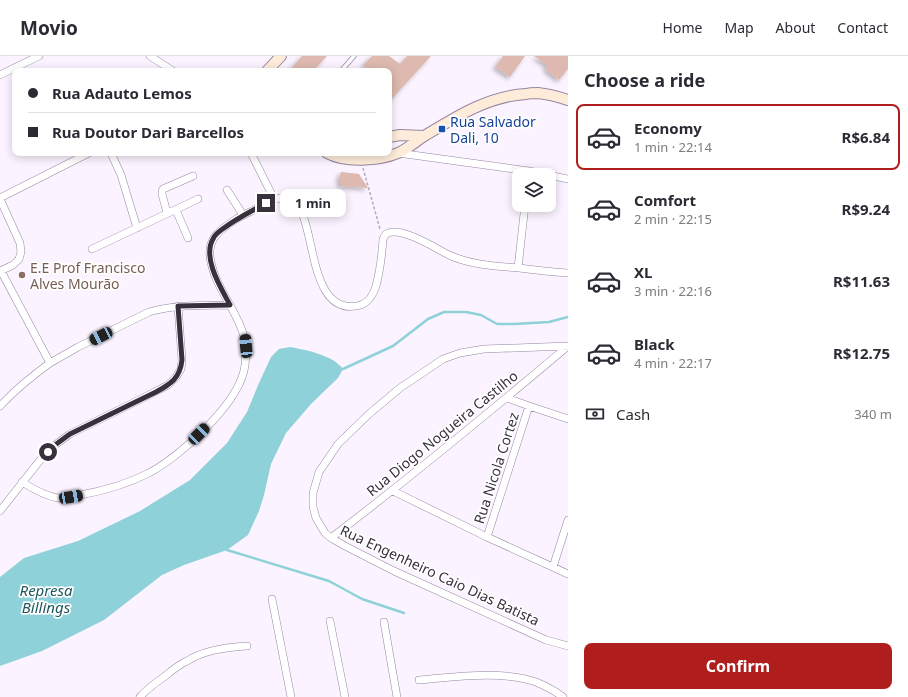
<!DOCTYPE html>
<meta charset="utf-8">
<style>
body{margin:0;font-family:"Noto Sans",sans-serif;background:#f7f7f7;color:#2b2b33;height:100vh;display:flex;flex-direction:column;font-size:15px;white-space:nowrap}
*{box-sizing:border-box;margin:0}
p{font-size:13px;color:#7c7c81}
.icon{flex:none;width:22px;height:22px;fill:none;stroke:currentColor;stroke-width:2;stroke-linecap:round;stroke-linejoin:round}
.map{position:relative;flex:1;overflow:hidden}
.panel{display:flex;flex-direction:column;background:#fff;width:340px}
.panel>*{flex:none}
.banner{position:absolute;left:12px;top:12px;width:380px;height:88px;border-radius:8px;box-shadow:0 2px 10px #0003;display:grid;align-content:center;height:88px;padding:0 16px;background:#fff}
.buttons{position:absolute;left:512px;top:112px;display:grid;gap:8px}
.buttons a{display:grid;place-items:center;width:44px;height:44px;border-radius:8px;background:#fff;box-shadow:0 2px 10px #0003;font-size:20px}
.end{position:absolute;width:18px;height:18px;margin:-9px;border:5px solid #38313d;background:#fff;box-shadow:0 0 0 2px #fff}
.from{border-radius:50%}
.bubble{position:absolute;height:28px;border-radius:8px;background:#fff;box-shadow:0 2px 10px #0003;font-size:13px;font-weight:700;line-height:28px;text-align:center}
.car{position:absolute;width:12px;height:24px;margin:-12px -6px;border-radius:5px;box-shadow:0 0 3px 1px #0007;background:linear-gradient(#222 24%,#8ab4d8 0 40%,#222 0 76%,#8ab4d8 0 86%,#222 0)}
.banner b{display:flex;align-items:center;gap:14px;height:38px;font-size:15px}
.banner b+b{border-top:1px solid #e1e1e2}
.banner i{width:10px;height:10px;background:#2b2b33}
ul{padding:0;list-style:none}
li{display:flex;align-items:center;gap:12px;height:66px;margin:0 8px 6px;padding:0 8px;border:2px solid transparent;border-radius:8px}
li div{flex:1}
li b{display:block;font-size:15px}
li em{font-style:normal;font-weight:700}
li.active{border-color:#af1e1c}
li>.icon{width:36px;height:36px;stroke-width:1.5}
h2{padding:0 16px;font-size:18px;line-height:48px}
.pay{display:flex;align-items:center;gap:10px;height:44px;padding:0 16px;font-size:15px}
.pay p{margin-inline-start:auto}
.action{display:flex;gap:8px;margin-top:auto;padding:8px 16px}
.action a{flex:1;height:46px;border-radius:8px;background:#af1e1c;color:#fff;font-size:16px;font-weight:700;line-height:46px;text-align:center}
header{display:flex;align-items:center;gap:24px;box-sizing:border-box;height:56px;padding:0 20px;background:#fff;border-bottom:1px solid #e1e1e2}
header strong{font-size:19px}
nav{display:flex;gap:22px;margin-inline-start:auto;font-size:14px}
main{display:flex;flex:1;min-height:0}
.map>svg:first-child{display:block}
</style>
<header>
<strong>Movio</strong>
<nav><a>Home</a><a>Map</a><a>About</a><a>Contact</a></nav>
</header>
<main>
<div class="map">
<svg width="568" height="641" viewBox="0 0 568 641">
<defs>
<filter id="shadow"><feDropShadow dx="-2.5" dy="2.5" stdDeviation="2" flood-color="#0004"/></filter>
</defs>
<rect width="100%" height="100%" fill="#fbf3ff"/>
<path fill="#8fd1d8" d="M 290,291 C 306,294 333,299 343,313 L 338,322 L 311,348 L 286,377 L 271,408 L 264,439 L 259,455 L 248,479 L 227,494 L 184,509 L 162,519 L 104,564 L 42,595 L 0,610 L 0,521 L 24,502 L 78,485 L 140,455 L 190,424 L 227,387 L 247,356 L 259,327 L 271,301 L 279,293 Z"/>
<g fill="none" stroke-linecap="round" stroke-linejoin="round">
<path stroke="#8fd1d8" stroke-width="2.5" d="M 343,313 L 393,290 L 428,263 L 444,256 L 466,256 L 481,259 L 497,268 L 514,268 L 549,266 L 568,261
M 227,494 L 329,525 L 362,543 L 404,557"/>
</g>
<path fill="#ddb9af" filter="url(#shadow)" d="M 302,0 L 327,0 L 313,15 L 289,15 Z
M 372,0 L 389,0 L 400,8 L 407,0 L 431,0 L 389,46 L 389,15 L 370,15 L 363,9 Z
M 503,0 L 525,0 L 510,21 L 495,11 Z
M 534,0 L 568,0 L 568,13 L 559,24 L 545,13 L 548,10 Z
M 341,116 L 359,118 L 368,132 L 340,130 L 340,125 L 338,125 Z"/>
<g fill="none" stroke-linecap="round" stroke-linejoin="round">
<defs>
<path id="lane" d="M 341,15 L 354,0"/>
<path id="street" d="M 150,0 L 173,15
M 0,19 L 39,0
M 111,97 L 121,119 L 137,172
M 251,97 L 274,143
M 398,97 L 529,115 L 568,123
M 227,134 L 243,159
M 0,142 L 89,97
M 0,143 L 20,187 L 21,196 L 19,203 L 13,209 L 0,215
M 176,154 L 188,182
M 167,157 L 162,138 L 162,135 L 163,133 L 193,120
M 92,193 L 198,143
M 518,212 L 525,149
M 568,290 L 484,293 L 460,297 L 443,303 L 400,332 L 369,358 L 338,388 L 319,416 L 313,437 L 313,451 L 316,462 L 325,477 L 331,482 L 347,491 L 394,515 L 546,584 L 568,590
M 50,307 L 78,291 L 149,256 C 176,248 203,250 230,249
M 507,342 L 529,350 L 568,363
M 0,350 C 15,334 32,320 50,307 L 1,215
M 22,426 C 33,433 45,440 58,442 C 65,443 73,441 80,439 C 103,435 127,428 149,417 C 181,400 241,346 245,309 C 246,300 247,289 244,280 C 236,252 213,229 210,200 C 208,182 221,173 235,164 C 241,160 248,157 254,154 C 265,148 282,136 295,145 C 299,148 301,155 303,160 C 315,189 314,262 361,249 C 369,246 374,237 376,230 C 380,215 382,198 383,183 C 384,181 385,179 386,178 C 400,169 437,193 449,199 C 471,209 495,210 519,212 C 535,214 552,216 568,217
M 393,435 L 487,481 L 568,518
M 0,455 L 41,403 L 55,389 L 70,378 L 143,342 L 168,329 L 176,321 L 181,313 L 182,304 L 178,250
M 487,481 L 529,350
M 331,482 C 412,420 490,356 568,290
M 553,511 L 568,464
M 272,543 L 291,641
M 330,565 L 345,641
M 384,566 L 397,641
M 419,624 C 455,621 502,614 536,626 C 546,630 555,635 563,641
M 140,641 C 147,633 155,627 164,621 C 171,615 178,609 187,605 C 204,594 227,591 247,590"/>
<path id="secondary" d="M 267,15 L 281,0
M 389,81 L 400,79 L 424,80
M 327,97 C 345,107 379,105 398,97 C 408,93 417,84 426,79 C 457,60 489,40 526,38 C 530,37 534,37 538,37 C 548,38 559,41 568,44"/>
</defs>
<use href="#lane" stroke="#9786a1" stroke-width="5"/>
<use href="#street" stroke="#9786a1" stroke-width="8"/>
<use href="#secondary" stroke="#9786a1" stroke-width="12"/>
<path stroke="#b2abb7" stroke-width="1.5" stroke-dasharray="3 2" stroke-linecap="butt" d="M 363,112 L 380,173"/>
<use href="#lane" stroke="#fff" stroke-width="3.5"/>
<use href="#street" stroke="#fff" stroke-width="7"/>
<use href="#secondary" stroke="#feecda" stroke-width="10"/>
</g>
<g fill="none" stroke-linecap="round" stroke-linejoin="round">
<path stroke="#38313d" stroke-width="5" d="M 48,396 L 55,389 L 70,378 L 156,336 C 171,328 180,322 182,304 L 178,250 L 230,249 C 221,232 202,202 213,183 C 215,178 220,175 224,172 C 237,162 252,155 266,147"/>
</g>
<rect fill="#1a4fb4" stroke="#fff" stroke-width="1.5" x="438" y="69" width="8" height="8" rx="2"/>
<circle fill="#8d6e63" stroke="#fff" stroke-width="1.5" cx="22" cy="219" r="4"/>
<g text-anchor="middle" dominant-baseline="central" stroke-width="3.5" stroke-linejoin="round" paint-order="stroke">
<g font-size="14" fill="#164399" stroke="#fff" text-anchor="start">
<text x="450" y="65">Rua Salvador<tspan x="450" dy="16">Dali, 10</tspan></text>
</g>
<g font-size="14" fill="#785e54" stroke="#fff" text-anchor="start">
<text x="30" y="211">E.E Prof Francisco<tspan x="30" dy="16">Alves Mourão</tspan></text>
</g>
<g font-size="14" fill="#38313d" stroke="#fff">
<text transform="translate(442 377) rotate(-39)">Rua Diogo Nogueira Castilho</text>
<text transform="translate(496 412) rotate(-72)">Rua Nicola Cortez</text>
<text transform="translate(440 519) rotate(25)">Rua Engenheiro Caio Dias Batista</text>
</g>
<g font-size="15" font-style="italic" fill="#1f575d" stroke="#fff">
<text x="46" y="534">Represa<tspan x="46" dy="17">Billings</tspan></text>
</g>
</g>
</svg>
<div class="buttons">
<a><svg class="icon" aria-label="layers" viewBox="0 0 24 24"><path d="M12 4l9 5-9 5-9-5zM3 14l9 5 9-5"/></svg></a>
</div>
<i class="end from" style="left:48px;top:396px"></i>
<i class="end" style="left:266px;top:147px"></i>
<div class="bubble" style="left:280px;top:133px;width:66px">1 min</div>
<i class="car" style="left:101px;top:280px;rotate:243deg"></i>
<i class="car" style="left:246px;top:290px;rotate:355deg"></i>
<i class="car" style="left:199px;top:378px;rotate:45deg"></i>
<i class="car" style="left:71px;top:441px;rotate:80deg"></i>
<div class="banner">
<b><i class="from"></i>Rua Adauto Lemos</b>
<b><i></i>Rua Doutor Dari Barcellos</b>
</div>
</div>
<section class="panel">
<h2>Choose a ride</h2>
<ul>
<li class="active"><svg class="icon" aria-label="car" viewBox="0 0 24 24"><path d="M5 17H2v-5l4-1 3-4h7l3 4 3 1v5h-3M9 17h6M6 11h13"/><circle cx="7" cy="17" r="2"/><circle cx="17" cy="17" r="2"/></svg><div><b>Economy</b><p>1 min · 22:14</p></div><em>R$6.84</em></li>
<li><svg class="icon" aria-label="car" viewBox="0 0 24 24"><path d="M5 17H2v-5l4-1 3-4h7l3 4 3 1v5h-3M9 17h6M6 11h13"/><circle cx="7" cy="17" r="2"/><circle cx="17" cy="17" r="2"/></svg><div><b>Comfort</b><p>2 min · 22:15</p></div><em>R$9.24</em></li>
<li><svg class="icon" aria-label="car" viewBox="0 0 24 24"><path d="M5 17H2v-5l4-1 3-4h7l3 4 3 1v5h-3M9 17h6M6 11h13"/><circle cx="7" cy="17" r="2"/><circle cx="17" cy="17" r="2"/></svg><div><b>XL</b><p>3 min · 22:16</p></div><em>R$11.63</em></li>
<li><svg class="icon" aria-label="car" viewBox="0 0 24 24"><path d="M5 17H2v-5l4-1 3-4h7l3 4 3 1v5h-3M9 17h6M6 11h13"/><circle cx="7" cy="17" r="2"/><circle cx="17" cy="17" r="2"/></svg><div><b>Black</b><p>4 min · 22:17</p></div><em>R$12.75</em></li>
</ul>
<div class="pay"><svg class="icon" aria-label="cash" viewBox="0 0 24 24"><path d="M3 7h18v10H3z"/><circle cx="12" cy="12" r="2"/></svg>Cash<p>340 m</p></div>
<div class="action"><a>Confirm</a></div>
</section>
</main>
